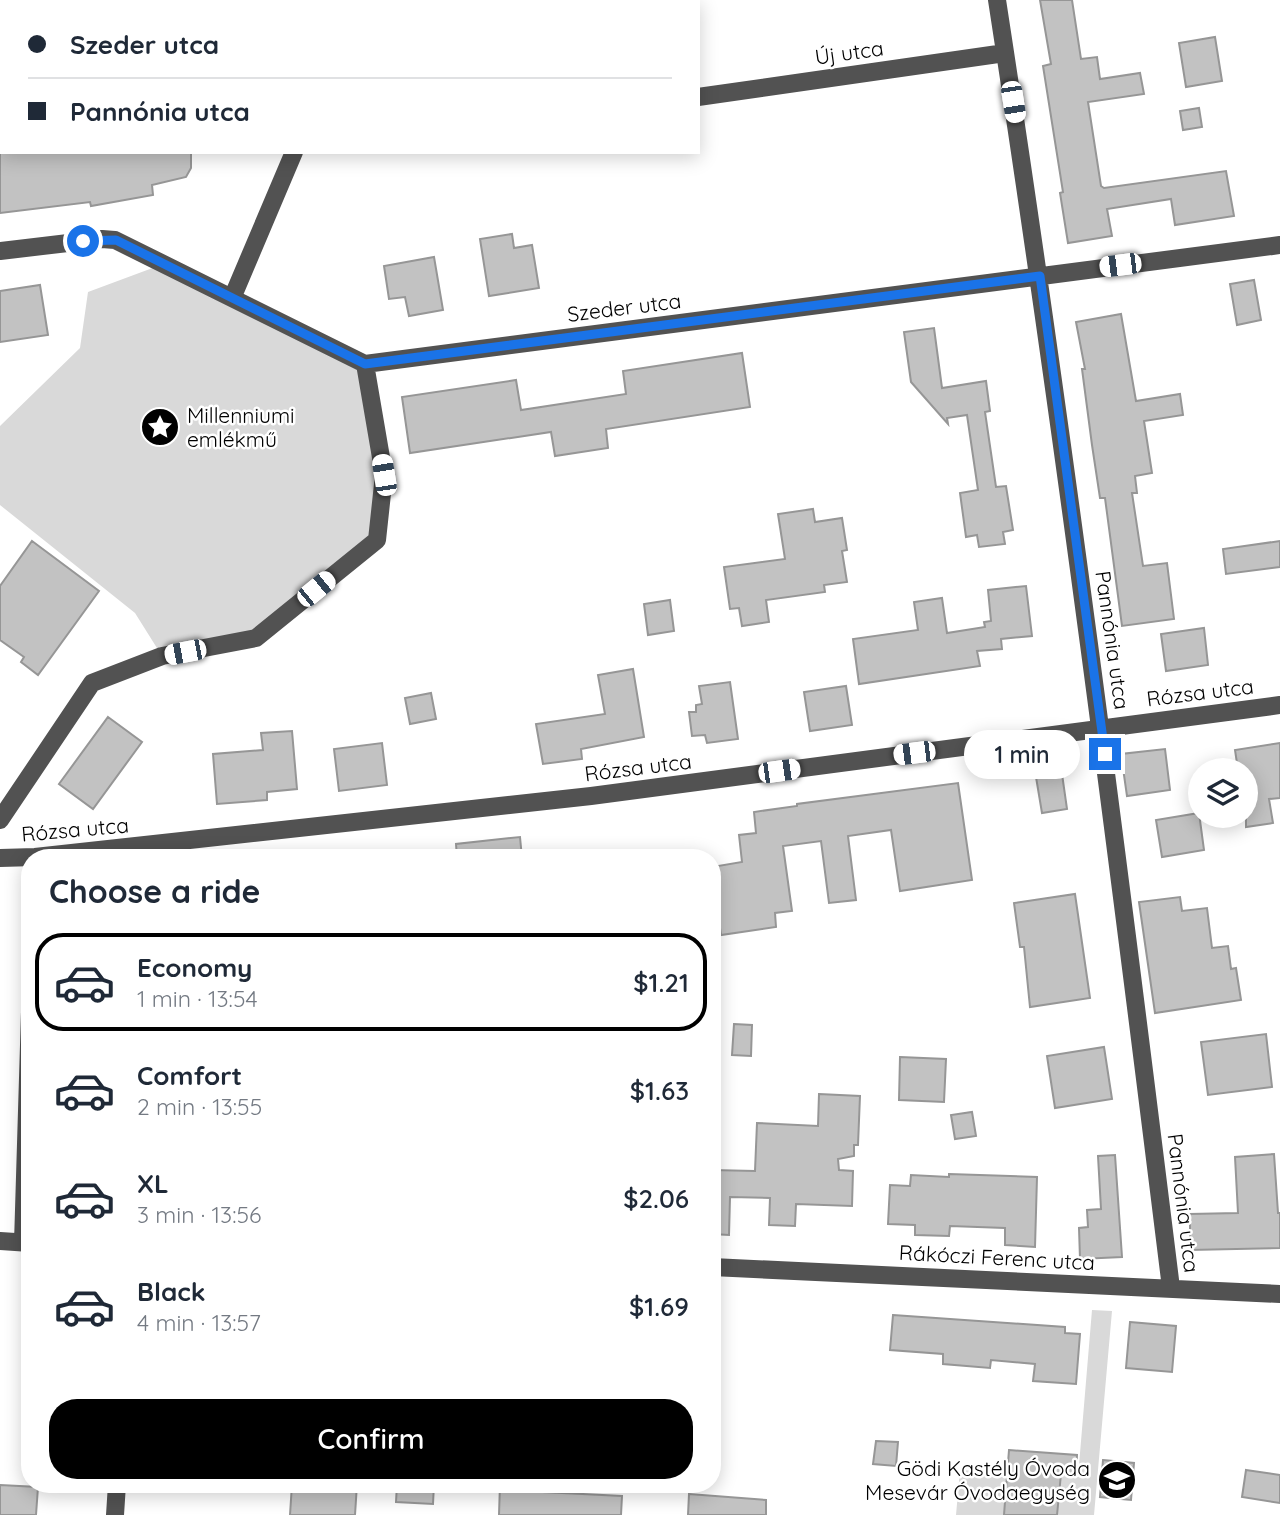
<!DOCTYPE html>
<meta charset="utf-8">
<style>
body{margin:0;font-family:Quicksand,sans-serif;background:#f2f2f3;color:#1f2937;height:100vh;display:flex;flex-direction:column;font-size:26px;white-space:nowrap}
*{box-sizing:border-box;margin:0}
p{font-size:23px;color:#747a83}
.icon{flex:none;width:38px;height:38px;fill:none;stroke:currentColor;stroke-width:2;stroke-linecap:round;stroke-linejoin:round}
.map{position:relative;flex:1;overflow:hidden}
.sheet{position:absolute;left:21px;top:849px;width:700px;height:644px;display:flex;flex-direction:column;background:#fff;border-radius:28px;box-shadow:0 4px 18px #0003}
.sheet>*{flex:none}
.guide{position:absolute;left:0px;top:0px;width:700px;height:154px;box-shadow:0 4px 18px #0003;display:grid;align-content:center;height:154px;padding:0 28px;background:#fff}
.fabs{position:absolute;left:1188px;top:758px;display:grid;gap:14px}
.fabs a{display:grid;place-items:center;width:70px;height:70px;border-radius:50%;background:#fff;box-shadow:0 4px 18px #0003;font-size:35px}
.end{position:absolute;width:32px;height:32px;margin:-16px;border:9px solid #1a73e8;background:#fff;box-shadow:0 0 0 4px #fff}
.from{border-radius:50%}
.bubble{position:absolute;height:49px;border-radius:24px;background:#fff;box-shadow:0 4px 18px #0003;font-size:23px;font-weight:600;line-height:49px;text-align:center}
.car{position:absolute;width:21px;height:42px;margin:-21px -10px;border-radius:9px;box-shadow:0 0 5px 2px #0007;background:linear-gradient(#fff 24%,#345 0 40%,#fff 0 76%,#345 0 86%,#fff 0)}
.guide b{display:flex;align-items:center;gap:24px;height:66px;font-size:26px}
.guide b+b{border-top:2px solid #e0e1e3}
.guide i{width:18px;height:18px;background:#1f2937}
ul{padding:0;list-style:none}
li{display:flex;align-items:center;gap:21px;height:98px;margin:0 14px 10px;padding:0 14px;border:4px solid transparent;border-radius:28px}
li div{flex:1}
li b{display:block;font-size:26px}
li em{font-style:normal;font-weight:600}
li.selected{border-color:#000}
li>.icon{width:63px;height:63px;stroke-width:1.5}
h2{padding:0 28px;font-size:32px;line-height:84px}
.primary-button{display:flex;gap:14px;margin-top:auto;padding:14px 28px}
.primary-button a{flex:1;height:80px;border-radius:28px;background:#000;color:#fff;font-size:28px;font-weight:600;line-height:80px;text-align:center}
.map>svg:first-child{display:block}
</style>
<div class="map">
<svg width="1280" height="1515" viewBox="0 0 1280 1515">
<rect width="100%" height="100%" fill="#fff"/>
<path fill="#d9d9d9" d="M 166,263 L 365,364 L 384,475 L 377,540 L 256,638 L 162,656 L 135,613 L 0,505 L 0,426 L 80,348 L 88,292 Z
M 1092,1310 L 1112,1311 L 1094,1515 L 956,1515 L 960,1470 L 1078,1477 Z"/>
<path fill="#c2c2c2" stroke="#969696" stroke-width="2" d="M 1040,0 L 1072,0 L 1081,59 L 1097,57 L 1100,79 L 1140,73 L 1144,94 L 1088,102 L 1101,186 L 1104,188 L 1226,171 L 1234,216 L 1175,225 L 1171,199 L 1107,209 L 1112,236 L 1068,243 L 1060,193 L 1063,192 L 1043,66 L 1051,64 Z
M 1215,37 L 1222,81 L 1186,87 L 1179,43 Z
M 1199,108 L 1202,127 L 1183,130 L 1180,111 Z
M 0,152 L 191,152 L 191,168 L 186,177 L 152,185 L 153,195 L 91,206 L 90,202 L 0,213 Z
M 512,234 L 514,248 L 532,245 L 539,288 L 489,296 L 480,239 Z
M 434,257 L 443,310 L 409,316 L 405,297 L 389,299 L 384,266 Z
M 1254,280 L 1261,320 L 1237,325 L 1230,284 Z
M 40,285 L 48,335 L 0,342 L 0,291 Z
M 1121,314 L 1136,401 L 1180,394 L 1183,415 L 1144,421 L 1152,473 L 1135,476 L 1137,493 L 1132,493 L 1143,566 L 1167,563 L 1174,619 L 1122,626 L 1105,498 L 1100,498 L 1092,445 L 1082,369 L 1085,369 L 1076,322 Z
M 934,328 L 942,388 L 986,381 L 990,411 L 985,412 L 996,487 L 1006,486 L 1013,530 L 1003,532 L 1005,544 L 979,547 L 977,535 L 966,537 L 960,493 L 978,490 L 967,415 L 947,418 L 948,424 L 911,382 L 904,332 Z
M 742,353 L 750,407 L 606,429 L 608,448 L 555,456 L 551,432 L 410,453 L 402,397 L 516,380 L 521,410 L 626,394 L 623,371 Z
M 813,509 L 815,522 L 842,518 L 847,550 L 842,551 L 847,582 L 824,585 L 825,592 L 766,600 L 769,622 L 742,626 L 739,608 L 730,609 L 724,567 L 785,559 L 778,514 Z
M 32,541 L 99,591 L 38,675 L 21,662 L 24,657 L 0,640 L 0,586 Z
M 1280,541 L 1280,567 L 1226,574 L 1223,549 Z
M 1026,586 L 1032,636 L 1001,639 L 1002,649 L 977,651 L 980,666 L 859,684 L 853,639 L 918,630 L 914,602 L 942,598 L 947,633 L 985,627 L 984,622 L 991,621 L 988,590 Z
M 670,600 L 674,631 L 648,635 L 644,604 Z
M 1204,628 L 1208,665 L 1166,671 L 1161,634 Z
M 633,669 L 644,737 L 581,749 L 582,759 L 543,764 L 536,724 L 605,714 L 598,675 Z
M 730,682 L 738,739 L 707,743 L 705,735 L 692,736 L 689,712 L 696,712 L 696,705 L 702,704 L 699,686 Z
M 846,686 L 852,725 L 810,731 L 804,692 Z
M 431,693 L 436,719 L 410,724 L 405,698 Z
M 108,717 L 142,742 L 93,809 L 59,784 Z
M 292,731 L 297,789 L 267,792 L 267,800 L 217,804 L 213,754 L 263,750 L 261,733 Z
M 382,743 L 387,785 L 339,791 L 334,749 Z
M 1280,743 L 1280,798 L 1269,799 L 1273,823 L 1246,827 L 1246,770 L 1238,770 L 1235,750 Z
M 1165,749 L 1170,790 L 1127,796 L 1121,754 Z
M 1061,767 L 1067,809 L 1042,813 L 1035,771 Z
M 958,783 L 972,880 L 900,891 L 891,830 L 848,836 L 856,900 L 829,903 L 821,841 L 783,846 L 792,911 L 775,913 L 776,927 L 721,935 L 718,914 L 712,915 L 712,867 L 742,862 L 739,835 L 756,833 L 754,812 L 797,806 L 797,804 Z
M 1199,813 L 1204,850 L 1162,857 L 1156,820 Z
M 520,837 L 522,858 L 457,858 L 456,844 Z
M 1075,894 L 1090,998 L 1030,1007 L 1024,947 L 1020,947 L 1014,903 Z
M 1180,897 L 1182,911 L 1207,908 L 1212,948 L 1228,946 L 1231,969 L 1236,968 L 1241,1000 L 1155,1013 L 1139,902 Z
M 734,1024 L 752,1025 L 751,1056 L 732,1055 Z
M 1266,1034 L 1272,1087 L 1208,1095 L 1201,1042 Z
M 1104,1047 L 1112,1099 L 1055,1108 L 1047,1056 Z
M 900,1057 L 946,1059 L 944,1102 L 899,1100 Z
M 819,1094 L 860,1096 L 858,1145 L 854,1145 L 854,1156 L 838,1159 L 839,1170 L 853,1171 L 852,1206 L 796,1204 L 795,1226 L 769,1225 L 770,1198 L 730,1197 L 729,1235 L 712,1234 L 712,1170 L 755,1171 L 757,1123 L 818,1126 Z
M 972,1112 L 976,1136 L 955,1139 L 951,1115 Z
M 1274,1154 L 1278,1213 L 1280,1213 L 1280,1248 L 1190,1250 L 1190,1214 L 1238,1213 L 1235,1157 Z
M 1115,1155 L 1122,1257 L 1080,1259 L 1079,1228 L 1088,1227 L 1087,1210 L 1101,1209 L 1098,1156 Z
M 949,1174 L 1037,1177 L 1035,1247 L 1005,1245 L 1005,1228 L 950,1226 L 949,1236 L 915,1235 L 915,1225 L 888,1224 L 890,1185 L 910,1186 L 911,1175 L 949,1177 Z
M 893,1315 L 1065,1327 L 1065,1333 L 1080,1334 L 1076,1384 L 1033,1381 L 1035,1364 L 991,1360 L 990,1368 L 943,1364 L 943,1354 L 890,1350 Z
M 1130,1322 L 1176,1326 L 1172,1372 L 1126,1368 Z
M 876,1441 L 898,1442 L 896,1466 L 873,1464 Z
M 1009,1450 L 1077,1455 L 1076,1475 L 1061,1474 L 1057,1515 L 1004,1515 Z
M 1103,1460 L 1134,1463 L 1131,1500 L 1100,1497 Z
M 1246,1470 L 1280,1475 L 1280,1503 L 1242,1497 Z
M 292,1484 L 357,1484 L 355,1515 L 290,1515 Z
M 397,1484 L 434,1484 L 433,1504 L 396,1502 Z
M 500,1484 L 543,1486 L 543,1492 L 622,1496 L 621,1515 L 499,1515 Z
M 0,1485 L 38,1487 L 36,1515 L 0,1515 Z
M 689,1494 L 766,1500 L 766,1515 L 688,1515 Z"/>
<g fill="none" stroke-linecap="round" stroke-linejoin="round">
<path stroke="#525252" stroke-width="18" d="M 359,0 L 359,2
M 997,0 C 1063,428 1118,858 1171,1288
M 698,97 L 1005,53
M 0,251 L 102,239 L 115,240 L 365,364 L 1280,245
M 233,296 L 294,152
M 0,820 L 92,683 L 162,656 L 256,638 L 377,540 L 384,475 L 365,364
M 0,858 L 35,857 L 591,796 L 1280,705
M 0,1241 L 30,1243
M 23,1243 L 30,1012
M 712,1267 L 1280,1294
M 115,1515 L 117,1484"/>
</g>
<g fill="none" stroke-linecap="round" stroke-linejoin="round">
<path stroke="#1a73e8" stroke-width="9" d="M 83,241 L 116,240 L 365,364 L 1040,276 L 1105,754"/>
</g>
<defs>
<symbol id="sight-disc" viewBox="-11 -11 22 22"><circle r="9.5" fill="#000" stroke="#fff"/><path d="M0-6L1.8-2.2L6-1.7L2.9 1.2L3.7 5.4L0 3.3L-3.7 5.4L-2.9 1.2L-6-1.7L-1.8-2.2Z" fill="#fff"/></symbol>
<symbol id="school-disc" viewBox="-11 -11 22 22"><circle r="9.5" fill="#000" stroke="#fff"/><path d="M0-5L7-2L0 1L-7-2ZM-4 1L0 2.5L4 1V4Q0 6-4 4Z" fill="#fff"/></symbol>
</defs>
<g fill-rule="evenodd">
<use href="#sight-disc" x="138" y="405" width="44" height="44"/>
<use href="#school-disc" x="1095" y="1458" width="44" height="44"/>
</g>
<g text-anchor="middle" dominant-baseline="central" stroke-width="5" stroke-linejoin="round" paint-order="stroke">
<g font-size="21" fill="#000" stroke="#fff">
<text transform="translate(849 52) rotate(-8)">Új utca</text>
<text transform="translate(624 307) rotate(-7)">Szeder utca</text>
<text transform="translate(1113 640) rotate(82)">Pannónia utca</text>
<text transform="translate(1200 692) rotate(-7)">Rózsa utca</text>
<text transform="translate(638 767) rotate(-7)">Rózsa utca</text>
<text transform="translate(75 829) rotate(-5)">Rózsa utca</text>
<text transform="translate(1184 1203) rotate(83)">Pannónia utca</text>
<text transform="translate(997 1257) rotate(3)">Rákóczi Ferenc utca</text>
</g>
<g font-size="21" fill="#000" stroke="#fff" text-anchor="start">
<text x="187" y="415">Millenniumi<tspan x="187" dy="24">emlékmű</tspan></text>
<text x="1090" y="1468" text-anchor="end">Gödi Kastély Óvoda<tspan x="1090" dy="24">Mesevár Óvodaegység</tspan></text>
</g>
</g>
</svg>
<div class="fabs">
<a><svg class="icon" aria-label="layers" viewBox="0 0 24 24"><path d="M12 4l9 5-9 5-9-5zM3 14l9 5 9-5"/></svg></a>
</div>
<i class="end from" style="left:83px;top:241px"></i>
<i class="end" style="left:1105px;top:754px"></i>
<div class="bubble" style="left:964px;top:730px;width:116px">1 min</div>
<i class="car" style="left:1013px;top:102px;rotate:171deg"></i>
<i class="car" style="left:1120px;top:265px;rotate:263deg"></i>
<i class="car" style="left:384px;top:475px;rotate:351deg"></i>
<i class="car" style="left:316px;top:589px;rotate:51deg"></i>
<i class="car" style="left:185px;top:652px;rotate:259deg"></i>
<i class="car" style="left:914px;top:753px;rotate:263deg"></i>
<i class="car" style="left:779px;top:771px;rotate:82deg"></i>
<div class="guide">
<b><i class="from"></i>Szeder utca</b>
<b><i></i>Pannónia utca</b>
</div>
<section class="sheet">
<h2>Choose a ride</h2>
<ul>
<li class="selected"><svg class="icon" aria-label="car" viewBox="0 0 24 24"><path d="M5 17H2v-5l4-1 3-4h7l3 4 3 1v5h-3M9 17h6M6 11h13"/><circle cx="7" cy="17" r="2"/><circle cx="17" cy="17" r="2"/></svg><div><b>Economy</b><p>1 min · 13:54</p></div><em>$1.21</em></li>
<li><svg class="icon" aria-label="car" viewBox="0 0 24 24"><path d="M5 17H2v-5l4-1 3-4h7l3 4 3 1v5h-3M9 17h6M6 11h13"/><circle cx="7" cy="17" r="2"/><circle cx="17" cy="17" r="2"/></svg><div><b>Comfort</b><p>2 min · 13:55</p></div><em>$1.63</em></li>
<li><svg class="icon" aria-label="car" viewBox="0 0 24 24"><path d="M5 17H2v-5l4-1 3-4h7l3 4 3 1v5h-3M9 17h6M6 11h13"/><circle cx="7" cy="17" r="2"/><circle cx="17" cy="17" r="2"/></svg><div><b>XL</b><p>3 min · 13:56</p></div><em>$2.06</em></li>
<li><svg class="icon" aria-label="car" viewBox="0 0 24 24"><path d="M5 17H2v-5l4-1 3-4h7l3 4 3 1v5h-3M9 17h6M6 11h13"/><circle cx="7" cy="17" r="2"/><circle cx="17" cy="17" r="2"/></svg><div><b>Black</b><p>4 min · 13:57</p></div><em>$1.69</em></li>
</ul>
<div class="primary-button"><a>Confirm</a></div>
</section>
</div>
